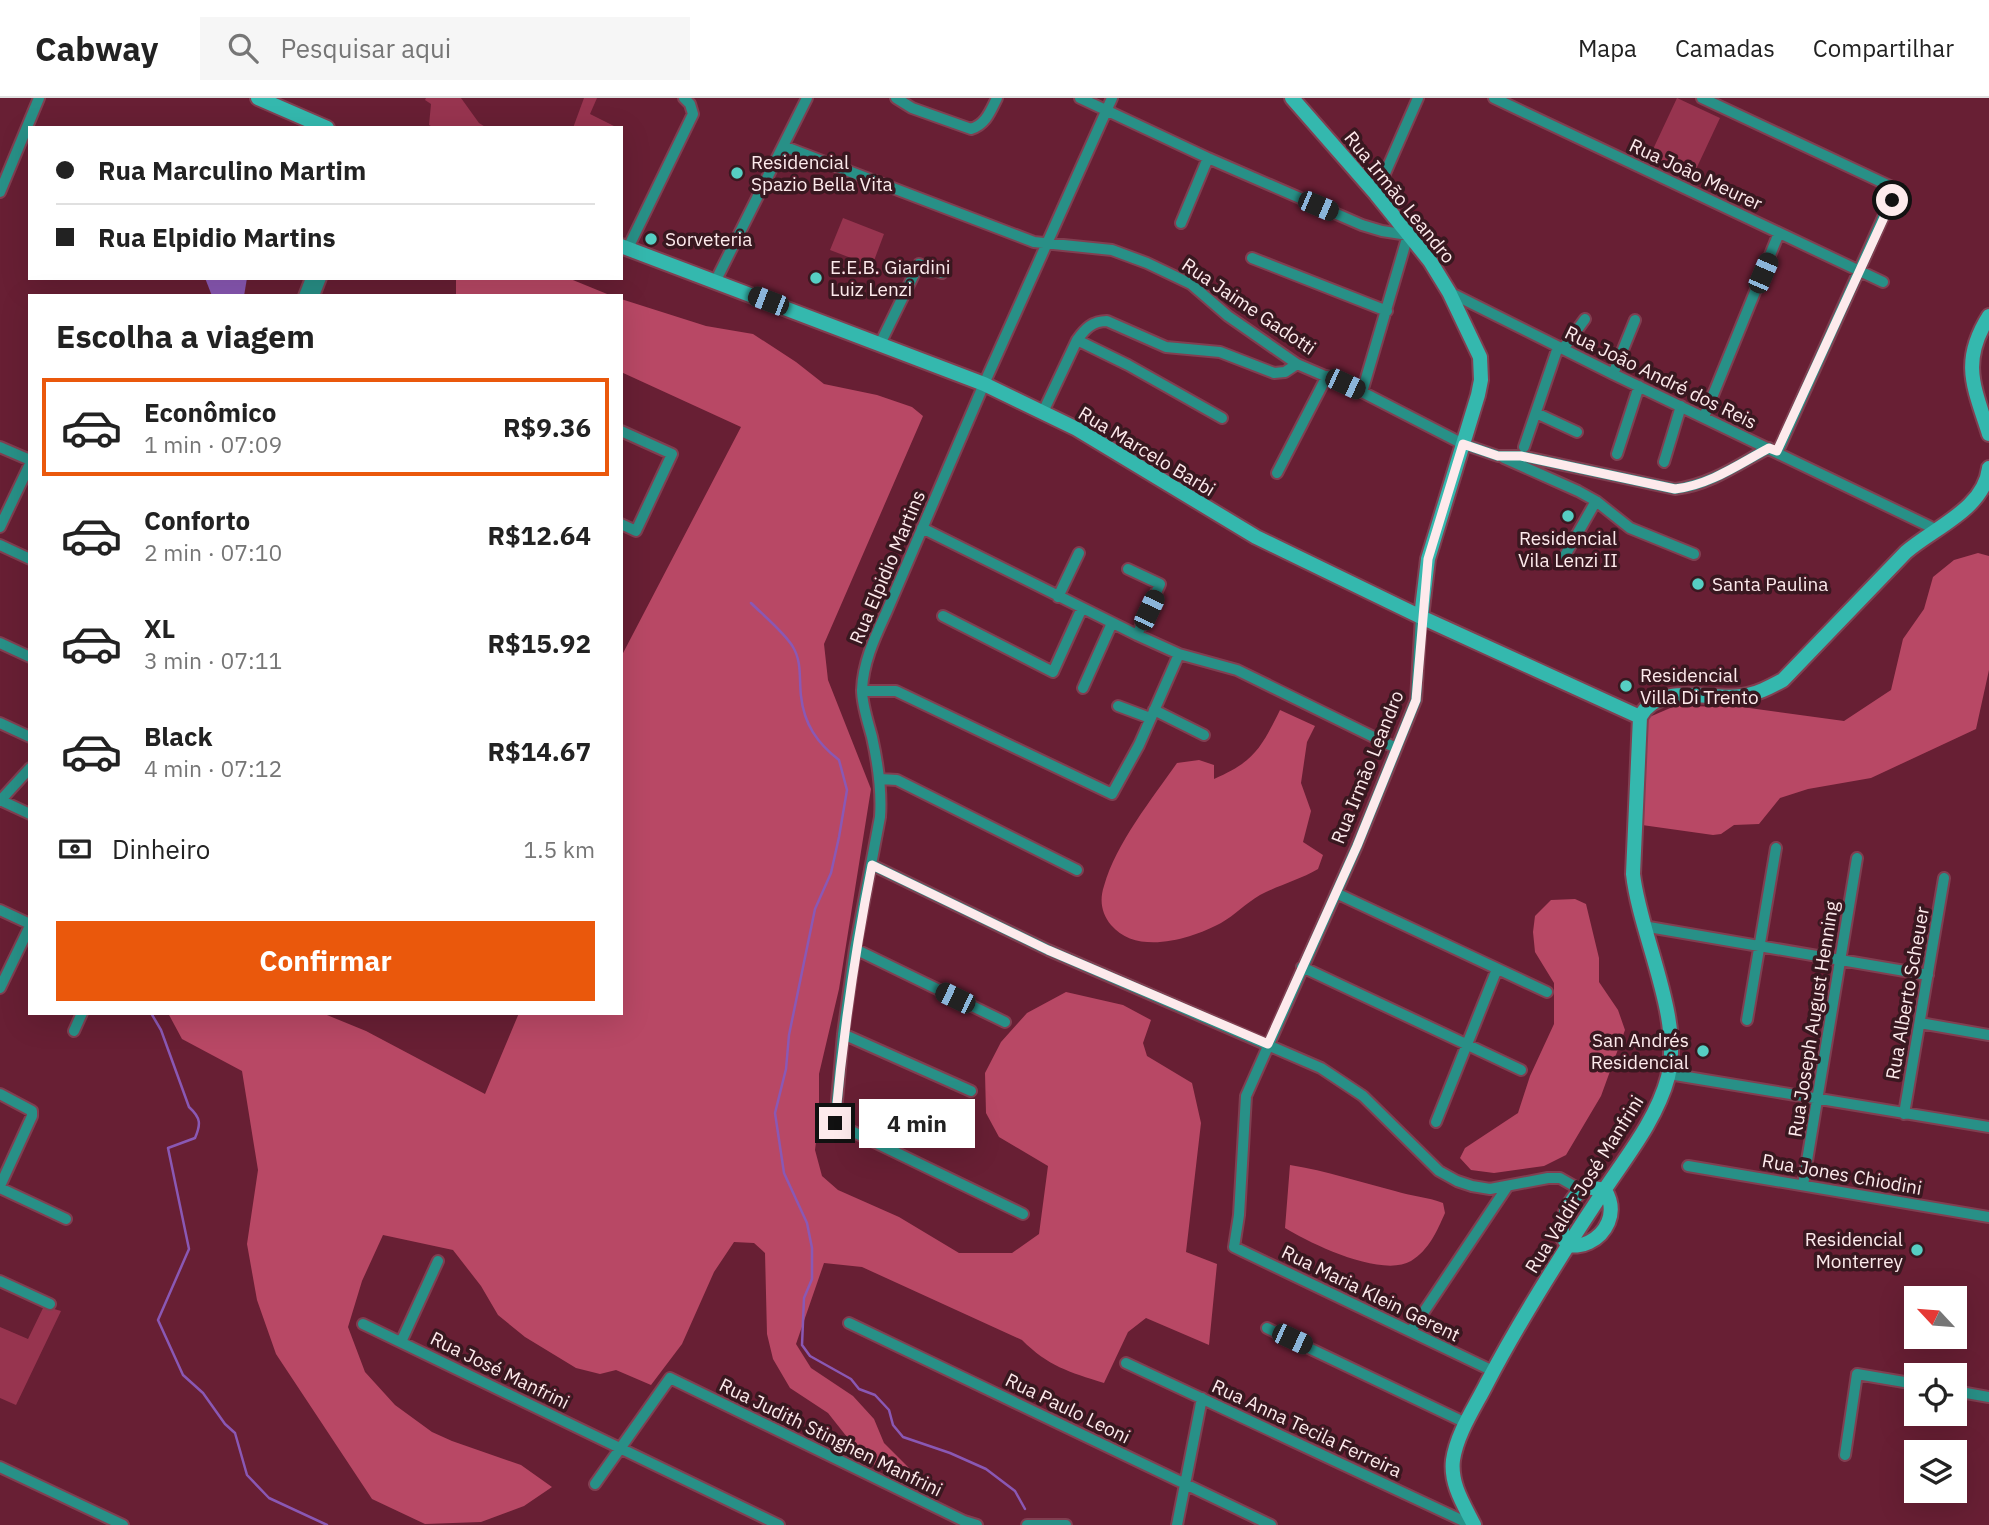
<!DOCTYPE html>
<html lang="pt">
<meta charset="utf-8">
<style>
body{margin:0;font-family:"IBM Plex Sans",sans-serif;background:#f6f6f6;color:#222;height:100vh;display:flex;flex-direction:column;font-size:26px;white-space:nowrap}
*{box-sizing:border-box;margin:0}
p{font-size:23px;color:#767676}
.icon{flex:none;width:38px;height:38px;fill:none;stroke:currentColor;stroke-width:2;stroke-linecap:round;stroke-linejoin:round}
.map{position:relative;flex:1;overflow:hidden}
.drawer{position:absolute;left:28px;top:196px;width:595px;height:721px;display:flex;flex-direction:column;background:#fff;border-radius:0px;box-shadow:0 7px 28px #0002}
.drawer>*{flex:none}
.hud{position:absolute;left:28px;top:28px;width:595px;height:154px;border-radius:0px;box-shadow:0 7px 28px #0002;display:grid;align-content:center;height:154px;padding:0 28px;background:#fff}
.needle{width:46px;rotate:296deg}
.controls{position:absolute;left:1904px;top:1188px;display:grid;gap:14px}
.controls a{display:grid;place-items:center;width:63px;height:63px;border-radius:0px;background:#fff;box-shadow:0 7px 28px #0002;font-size:35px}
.end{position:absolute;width:32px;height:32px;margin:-16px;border:9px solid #fdeaec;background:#111;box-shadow:0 0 0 4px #111}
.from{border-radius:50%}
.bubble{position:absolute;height:49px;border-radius:0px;background:#fff;box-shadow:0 7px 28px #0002;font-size:23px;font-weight:700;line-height:49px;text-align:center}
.car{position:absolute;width:21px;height:42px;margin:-21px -10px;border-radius:9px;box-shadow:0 0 5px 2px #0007;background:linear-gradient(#222 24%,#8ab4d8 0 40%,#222 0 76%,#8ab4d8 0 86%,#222 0)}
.hud b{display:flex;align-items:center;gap:24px;height:66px;font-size:26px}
.hud b+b{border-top:2px solid #e0e0e0}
.hud i{width:18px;height:18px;background:#222}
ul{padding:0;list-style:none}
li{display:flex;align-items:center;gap:21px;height:98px;margin:0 14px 10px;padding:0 14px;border:4px solid transparent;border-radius:0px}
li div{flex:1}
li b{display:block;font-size:26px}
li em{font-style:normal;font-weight:700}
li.current{border-color:#ea580c}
li>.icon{width:63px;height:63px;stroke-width:1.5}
h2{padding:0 28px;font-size:32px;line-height:84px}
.pay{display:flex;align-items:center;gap:18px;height:77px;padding:0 28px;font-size:26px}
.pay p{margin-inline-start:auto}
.primary-button{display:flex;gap:14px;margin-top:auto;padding:14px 28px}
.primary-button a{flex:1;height:80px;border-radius:0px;background:#ea580c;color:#fff;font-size:28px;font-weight:700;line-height:80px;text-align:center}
header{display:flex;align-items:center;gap:42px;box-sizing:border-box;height:98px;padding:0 35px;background:#fff;border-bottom:2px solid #e0e0e0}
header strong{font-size:33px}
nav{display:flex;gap:38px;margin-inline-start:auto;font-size:24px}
.search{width:490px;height:63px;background:#f6f6f6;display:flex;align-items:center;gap:18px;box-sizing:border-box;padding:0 24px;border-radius:0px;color:#767676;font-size:26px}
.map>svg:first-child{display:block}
</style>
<header>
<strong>Cabway</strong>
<div class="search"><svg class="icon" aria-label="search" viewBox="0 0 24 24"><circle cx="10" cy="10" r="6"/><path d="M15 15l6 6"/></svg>Pesquisar aqui</div>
<nav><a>Mapa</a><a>Camadas</a><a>Compartilhar</a></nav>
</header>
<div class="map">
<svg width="1989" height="1427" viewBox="0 0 1989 1427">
<rect width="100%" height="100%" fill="#681f34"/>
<path fill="#97344f" d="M 426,0 L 461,0 L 479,25 L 487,30 L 435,30 L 429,27 L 431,6 L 425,2 Z
M 584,0 L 597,0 L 590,16 L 618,30 L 573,30 Z
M 1677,0 L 1720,20 L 1691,82 L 1648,62 Z
M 843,120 L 884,136 L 872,168 L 830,152 Z
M 44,1208 L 61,1213 L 16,1307 L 0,1300 L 0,1229 L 28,1241 Z"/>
<path fill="#b84865" d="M 456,180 L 568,180 L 612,198 L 456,198 Z
M 621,201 L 706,228 L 753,236 L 796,264 L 824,286 L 877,297 L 912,309 L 923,318 L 824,546 L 828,582 L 871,691 L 839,891 L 819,976 L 819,1018 L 815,1052 L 822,1078 L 838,1092 L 899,1119 L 959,1155 L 1012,1155 L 1039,1136 L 1048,1068 L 999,1039 L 986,1015 L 985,975 L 1001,944 L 1027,915 L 1066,894 L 1123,907 L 1151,922 L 1143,945 L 1147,958 L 1192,985 L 1201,1025 L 1186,1154 L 1217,1166 L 1209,1247 L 1146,1220 L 1128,1234 L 1104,1285 C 1069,1274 1048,1268 1022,1242 L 862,1169 L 824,1165 L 796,1246 L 811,1270 L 853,1298 L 874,1321 L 884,1345 L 933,1394 L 876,1369 L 847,1339 L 828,1315 L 790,1290 L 773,1261 L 767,1236 L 765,1155 L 754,1145 L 734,1144 L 714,1174 L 682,1246 L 651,1287 L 616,1272 L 600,1276 L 576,1270 L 525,1239 L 498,1217 L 481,1188 L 453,1152 L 383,1137 L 362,1183 L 348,1229 L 365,1274 L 395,1307 L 432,1334 L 452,1343 L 521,1367 L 552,1389 L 524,1408 L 481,1424 L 425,1426 L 372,1401 L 276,1256 L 257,1202 L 247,1146 L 258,1072 L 242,973 L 182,941 L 168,915 L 322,915 L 366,933 L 485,996 L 519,915 L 621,915 L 621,559 L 741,329 L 621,274 Z
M 1978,455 L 1989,458 L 1989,572 L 1976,631 L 1871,680 L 1808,691 L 1780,700 L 1759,726 L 1734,727 L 1721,736 L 1713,737 L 1642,727 L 1647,620 L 1675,608 L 1742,609 L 1844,623 L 1891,592 L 1903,541 L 1924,511 L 1933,479 L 1954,462 Z
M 1280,612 L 1315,628 L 1307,644 L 1301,685 L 1311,713 L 1303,744 L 1323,757 L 1318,771 C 1299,782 1279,787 1260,797 C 1246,805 1235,817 1221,825 C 1191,841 1137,858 1111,827 C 1102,816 1099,803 1104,788 C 1116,745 1152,701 1177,665 L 1199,662 L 1214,667 L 1214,681 C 1255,663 1261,650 1280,612 Z
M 1575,801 L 1586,806 L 1599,860 L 1599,884 L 1618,912 L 1625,932 L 1601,998 L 1566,1057 L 1544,1068 L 1494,1075 L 1471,1072 L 1460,1060 L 1465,1050 L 1518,1015 L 1530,978 L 1554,926 L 1554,885 L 1535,854 L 1533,834 L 1535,818 L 1551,802 Z
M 1290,1067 C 1327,1073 1360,1084 1395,1093 C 1411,1098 1428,1099 1443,1105 L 1445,1115 C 1437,1133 1429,1152 1411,1163 C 1382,1180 1311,1146 1285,1130 Z"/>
<path fill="#8a58b4" d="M 205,180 L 247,180 L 244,198 L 212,198 Z"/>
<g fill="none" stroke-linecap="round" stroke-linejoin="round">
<path stroke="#8a58b4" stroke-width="2.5" d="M 751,505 C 763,517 785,535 793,549 C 802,564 799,581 801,598 C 804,626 817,645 839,662 L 847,692 L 839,739 L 831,775 L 815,811 L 789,937 L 786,971 L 775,1015 L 784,1075 L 807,1125 L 812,1150 L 812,1181 L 804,1200 L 802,1247 L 810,1258 L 851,1281 L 859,1291 L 875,1297 L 889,1312 L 893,1327 L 903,1339 L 950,1355 L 986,1371 L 1015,1393 L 1025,1411
M 151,915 L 161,932 L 189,1009 C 201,1020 201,1026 195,1040 L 168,1050 L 189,1151 L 158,1222 L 183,1277 L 203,1295 L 225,1326 L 235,1335 L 247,1377 L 269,1400 L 327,1427"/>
<defs>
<path id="street" d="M 896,0 L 912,10 L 971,31 C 986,26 990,14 997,0
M 1080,0 L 1208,60 L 1362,127 L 1382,133 L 1408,137 L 1362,294
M 1494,0 L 1883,184
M 1702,0 L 1892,89 L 1894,95 L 1778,353
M 783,48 L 1034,144 L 1112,152 L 1147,165 L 1191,186 L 1228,218 L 1297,266 L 1362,294 L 1463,346 L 1498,358 L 1521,358 L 1675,391 C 1710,387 1739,366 1769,350
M 0,94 L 39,0
M 1376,96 L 1418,0
M 1181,125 L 1208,60
M 628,150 L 693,16 L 690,6 L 684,0
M 1252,160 L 1387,213
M 715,184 L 807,0
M 1449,194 L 1613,276 L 1935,431
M 304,198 L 311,180
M 314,198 L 321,180
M 1077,242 L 1128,267 L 1222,320
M 880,246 L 919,166 L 942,175
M 1563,251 L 1585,221
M 1613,276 L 1635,222
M 1043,314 L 1077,242 C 1085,231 1092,223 1107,223 L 1166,249 L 1220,254 L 1274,275 L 1285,274 L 1297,266
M 1536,315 L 1577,334
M 1704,319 L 1779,135
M 621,333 L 672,356 L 636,433 L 621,426
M 0,349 L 30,362
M 1524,349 L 1558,249
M 1617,356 L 1639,288
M 1504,360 L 1578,393 L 1596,403 L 1630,430 L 1694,456
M 1664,364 L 1681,308
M 1277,375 L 1327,278
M 0,429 L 30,366
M 922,430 L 1137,537 L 1179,556 L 1237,572 L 1396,650
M 0,447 L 30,461
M 1563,461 L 1596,403
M 1128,471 L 1160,486 L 1137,537
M 1058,499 L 1079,455
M 943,518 L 1053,574 L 1082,510
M 1421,519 L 1416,602 L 1357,748 L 1246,998 L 1239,1117 L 1234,1149 L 1493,1273
M 0,545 L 30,559
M 1083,590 L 1112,525
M 862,593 L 896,593 L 1112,696 L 1139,647 L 1179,556
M 1118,608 L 1150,620
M 1154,612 L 1204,637
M 0,625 L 30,639
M 880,681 L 897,682 L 1077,772
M 0,702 L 30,716
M 0,703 L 30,670
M 872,767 L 1048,852 L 1321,970 L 1363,998 L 1439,1073 L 1457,1083 L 1472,1088 L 1490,1091 L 1548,1080 L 1560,1080 L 1581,1092
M 1336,795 L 1547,894
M 0,812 L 30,826
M 1643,828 L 1928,877
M 855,851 L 1005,924
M 1302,869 L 1521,972
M 0,890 L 30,828
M 1747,922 L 1776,750
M 1920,925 L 1989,937
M 74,933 L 82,915
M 843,936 L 971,993
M 1669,976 L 1989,1029
M 0,996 L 32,1013 L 32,1018 L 0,1088
M 1904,1016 L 1944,780
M 1436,1024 L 1497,871
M 1688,1068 L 1989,1119
M 1803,1087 L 1857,760
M 0,1090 L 66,1121
M 1023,1116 L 835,1025 L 843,936 L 855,851 L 880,719 C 882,692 878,666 872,639 C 868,624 862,607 862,592 C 863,564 875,539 886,515 L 984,286 L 1112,0
M 0,1183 L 50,1206
M 849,1225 L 1271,1427
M 363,1226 L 779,1427
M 1267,1230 L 1466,1325
M 1411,1233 L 1507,1089
M 401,1244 L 438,1163
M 1126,1265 L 1472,1427
M 1955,1293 L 1989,1299
M 1845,1357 L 1857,1276 L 1916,1286
M 0,1369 L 123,1427
M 595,1386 L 670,1280 L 964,1423 L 977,1427
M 1027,1427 L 1066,1427
M 1177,1427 L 1202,1300"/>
<path id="secondary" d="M 258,0 L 327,30
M 1292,0 L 1376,96 L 1430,163 L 1449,194 L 1480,259 L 1481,282 L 1478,297 L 1428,461 L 1421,519
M 621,148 L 984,286 L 1077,331 L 1256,439 L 1421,519 L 1640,619
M 1989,218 C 1960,264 1974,289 1989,336
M 1640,619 C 1659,583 1711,603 1742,598 C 1757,596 1770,589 1783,582 L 1906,454 C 1935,429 1984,411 1989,370
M 1587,1089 L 1605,1092 C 1633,1140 1548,1174 1564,1120 C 1568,1108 1575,1095 1587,1089 Z
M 1474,1427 C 1464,1407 1450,1386 1453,1362 C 1457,1335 1475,1309 1487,1285 C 1520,1222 1558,1162 1597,1103 C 1622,1064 1656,1024 1668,979 C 1683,919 1640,838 1633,776 L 1640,619"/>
</defs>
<use href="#street" stroke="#803f51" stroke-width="14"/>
<use href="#secondary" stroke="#803f51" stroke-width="18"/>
<use href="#street" stroke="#289087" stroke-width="10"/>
<use href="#secondary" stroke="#34b8ae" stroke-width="14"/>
</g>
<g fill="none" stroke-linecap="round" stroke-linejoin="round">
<path stroke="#fdeaec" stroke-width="9" d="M 835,1025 C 843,938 855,853 872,767 L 1048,852 L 1268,946 L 1357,748 L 1416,602 L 1428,461 L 1463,346 L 1498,358 L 1521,358 L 1675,391 C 1710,387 1739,366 1769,350 L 1777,353 L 1892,102"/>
</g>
<g fill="#56cec3" stroke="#391820" stroke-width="2.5">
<circle cx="737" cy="75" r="7"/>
<circle cx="651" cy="141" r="7"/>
<circle cx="816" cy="180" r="7"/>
<circle cx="1568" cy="418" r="7"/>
<circle cx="1698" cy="486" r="7"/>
<circle cx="1626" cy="588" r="7"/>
<circle cx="1703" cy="953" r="7"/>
<circle cx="1917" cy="1152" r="7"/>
</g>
<g text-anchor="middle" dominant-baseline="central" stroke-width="7" stroke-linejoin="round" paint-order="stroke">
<g font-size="19" fill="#fdeaec" stroke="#391820" text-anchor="start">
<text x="751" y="64">Residencial<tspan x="751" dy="22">Spazio Bella Vita</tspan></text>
<text x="665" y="141">Sorveteria</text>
<text x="830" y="169">E.E.B. Giardini<tspan x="830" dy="22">Luiz Lenzi</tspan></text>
<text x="1568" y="440" text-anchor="middle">Residencial<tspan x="1568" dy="22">Vila Lenzi II</tspan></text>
<text x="1712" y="486">Santa Paulina</text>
<text x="1640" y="577">Residencial<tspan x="1640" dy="22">Villa Di Trento</tspan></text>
<text x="1689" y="942" text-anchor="end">San Andrés<tspan x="1689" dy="22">Residencial</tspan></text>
<text x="1903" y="1141" text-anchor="end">Residencial<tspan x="1903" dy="22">Monterrey</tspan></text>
</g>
<g font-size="19" fill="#fdeaec" stroke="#391820">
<text transform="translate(1696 76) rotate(25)">Rua João Meurer</text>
<text transform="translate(1400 99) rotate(51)">Rua Irmão Leandro</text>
<text transform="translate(1249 208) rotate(34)">Rua Jaime Gadotti</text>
<text transform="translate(1661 279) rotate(26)">Rua João André dos Reis</text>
<text transform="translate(1147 353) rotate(31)">Rua Marcelo Barbi</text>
<text transform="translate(887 469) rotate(-67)">Rua Elpidio Martins</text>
<text transform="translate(1367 669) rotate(-68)">Rua Irmão Leandro</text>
<text transform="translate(1907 895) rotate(-80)">Rua Alberto Scheuer</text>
<text transform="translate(1813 921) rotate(-81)">Rua Joseph August Henning</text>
<text transform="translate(1842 1076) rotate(10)">Rua Jones Chiodini</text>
<text transform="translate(1584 1086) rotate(-58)">Rua Valdir José Manfrini</text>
<text transform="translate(1371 1195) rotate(26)">Rua Maria Klein Gerent</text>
<text transform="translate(500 1272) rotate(26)">Rua José Manfrini</text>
<text transform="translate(1068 1310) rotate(26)">Rua Paulo Leoni</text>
<text transform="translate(1307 1330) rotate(25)">Rua Anna Tecila Ferreira</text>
<text transform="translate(831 1339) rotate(26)">Rua Judith Stinghen Manfrini</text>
</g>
</g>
</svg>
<div class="controls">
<a><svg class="needle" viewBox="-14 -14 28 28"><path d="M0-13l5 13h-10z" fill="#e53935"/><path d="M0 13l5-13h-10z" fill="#767676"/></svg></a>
<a><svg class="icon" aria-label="locate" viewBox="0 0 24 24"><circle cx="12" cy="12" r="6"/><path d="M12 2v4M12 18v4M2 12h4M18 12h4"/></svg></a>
<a><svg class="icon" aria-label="layers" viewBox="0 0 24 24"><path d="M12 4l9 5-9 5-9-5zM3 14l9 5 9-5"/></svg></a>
</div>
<i class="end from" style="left:1892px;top:102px"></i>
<i class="end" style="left:835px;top:1025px"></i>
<div class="bubble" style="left:859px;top:1001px;width:116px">4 min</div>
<i class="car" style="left:1318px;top:108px;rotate:113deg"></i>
<i class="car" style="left:1763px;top:175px;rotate:23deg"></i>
<i class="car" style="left:768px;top:203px;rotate:291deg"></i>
<i class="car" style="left:1345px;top:286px;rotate:115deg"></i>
<i class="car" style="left:1149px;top:512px;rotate:25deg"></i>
<i class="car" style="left:955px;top:900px;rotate:296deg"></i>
<i class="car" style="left:1292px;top:1241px;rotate:115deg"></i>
<div class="hud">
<b><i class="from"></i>Rua Marculino Martim</b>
<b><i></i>Rua Elpidio Martins</b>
</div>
<section class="drawer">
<h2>Escolha a viagem</h2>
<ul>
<li class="current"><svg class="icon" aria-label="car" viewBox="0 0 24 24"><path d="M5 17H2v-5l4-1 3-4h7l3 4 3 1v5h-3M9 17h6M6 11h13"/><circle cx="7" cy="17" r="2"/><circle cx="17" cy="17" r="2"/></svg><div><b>Econômico</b><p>1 min · 07:09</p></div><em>R$9.36</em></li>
<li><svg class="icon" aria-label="car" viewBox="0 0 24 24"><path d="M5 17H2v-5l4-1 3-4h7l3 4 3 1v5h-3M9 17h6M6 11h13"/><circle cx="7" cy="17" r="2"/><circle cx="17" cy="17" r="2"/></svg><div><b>Conforto</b><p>2 min · 07:10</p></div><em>R$12.64</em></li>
<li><svg class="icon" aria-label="car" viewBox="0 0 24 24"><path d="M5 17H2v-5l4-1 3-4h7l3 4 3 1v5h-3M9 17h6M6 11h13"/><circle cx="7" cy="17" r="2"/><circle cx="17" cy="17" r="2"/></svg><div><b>XL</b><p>3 min · 07:11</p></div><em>R$15.92</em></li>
<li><svg class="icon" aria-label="car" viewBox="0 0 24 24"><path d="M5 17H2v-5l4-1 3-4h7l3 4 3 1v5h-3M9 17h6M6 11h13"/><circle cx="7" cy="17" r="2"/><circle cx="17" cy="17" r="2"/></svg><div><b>Black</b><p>4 min · 07:12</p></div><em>R$14.67</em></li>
</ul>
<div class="pay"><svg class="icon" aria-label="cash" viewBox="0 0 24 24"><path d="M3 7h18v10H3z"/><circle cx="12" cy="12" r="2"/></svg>Dinheiro<p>1.5 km</p></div>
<div class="primary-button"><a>Confirmar</a></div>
</section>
</div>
